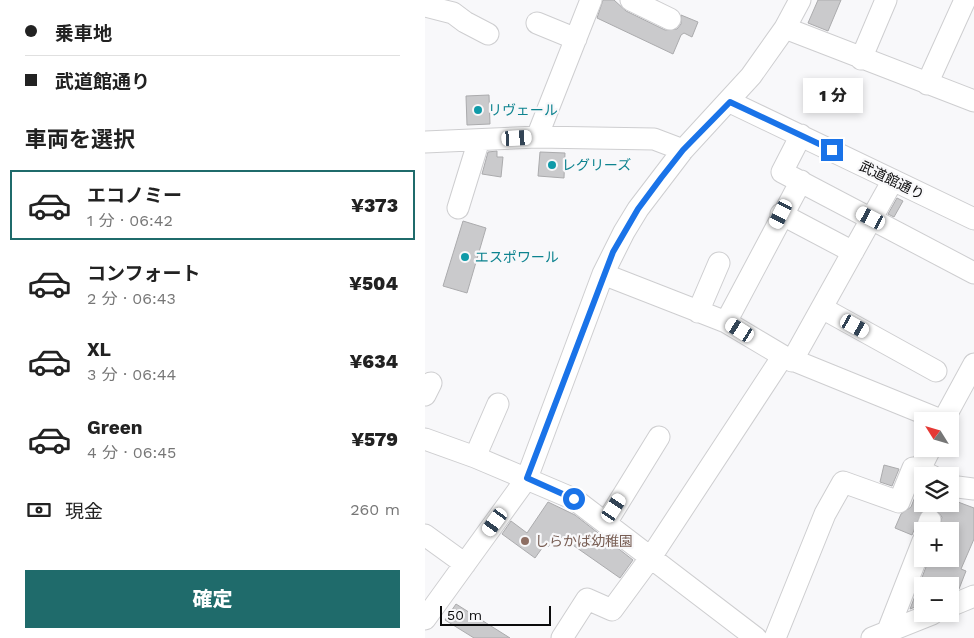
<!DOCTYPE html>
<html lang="ja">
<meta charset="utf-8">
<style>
body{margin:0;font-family:"Work Sans","Noto Sans JP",sans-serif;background:#f2f2f2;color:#222;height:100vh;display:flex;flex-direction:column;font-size:19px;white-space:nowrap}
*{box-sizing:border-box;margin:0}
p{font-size:16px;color:#767676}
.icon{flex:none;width:28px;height:28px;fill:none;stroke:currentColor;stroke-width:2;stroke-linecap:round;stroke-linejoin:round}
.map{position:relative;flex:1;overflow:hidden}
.side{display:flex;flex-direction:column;background:#fff;width:425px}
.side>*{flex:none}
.hud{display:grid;align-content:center;height:110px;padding:0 25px;background:#fff}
.needle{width:32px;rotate:307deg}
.fabs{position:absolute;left:489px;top:412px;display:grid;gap:10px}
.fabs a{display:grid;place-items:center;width:45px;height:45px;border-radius:0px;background:#fff;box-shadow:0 2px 8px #0003;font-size:25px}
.scale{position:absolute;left:15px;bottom:12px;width:111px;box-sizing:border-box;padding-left:5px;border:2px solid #0b0b0c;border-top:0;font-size:14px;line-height:18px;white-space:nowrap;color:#0b0b0c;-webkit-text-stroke:4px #f8f8fa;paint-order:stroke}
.end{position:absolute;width:22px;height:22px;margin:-11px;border:6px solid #1a73e8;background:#fff;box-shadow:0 0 0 2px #fff}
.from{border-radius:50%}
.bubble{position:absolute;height:35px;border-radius:0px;background:#fff;box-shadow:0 2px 8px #0003;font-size:16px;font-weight:800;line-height:35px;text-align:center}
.car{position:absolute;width:15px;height:30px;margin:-15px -8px;border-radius:6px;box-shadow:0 0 4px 1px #0007;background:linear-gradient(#fff 24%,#345 0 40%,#fff 0 76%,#345 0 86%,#fff 0)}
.hud b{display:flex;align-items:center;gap:18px;height:48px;font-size:19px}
.hud b+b{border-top:1px solid #e0e0e0}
.hud i{width:12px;height:12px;background:#222}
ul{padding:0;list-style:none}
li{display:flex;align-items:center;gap:15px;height:70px;margin:0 10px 8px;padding:0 15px;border:2px solid transparent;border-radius:0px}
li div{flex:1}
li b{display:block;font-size:19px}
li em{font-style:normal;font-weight:800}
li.selected{border-color:#1f6b6b}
li>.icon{width:45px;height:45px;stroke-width:1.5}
h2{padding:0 25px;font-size:22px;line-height:60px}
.pay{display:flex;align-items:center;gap:12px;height:55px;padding:0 25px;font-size:19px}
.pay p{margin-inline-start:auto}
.button{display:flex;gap:10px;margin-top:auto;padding:10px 25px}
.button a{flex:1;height:58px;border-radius:0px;background:#1f6b6b;color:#fff;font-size:20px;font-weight:800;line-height:58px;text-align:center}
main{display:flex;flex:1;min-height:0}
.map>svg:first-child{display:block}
</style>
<main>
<section class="side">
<div class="hud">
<b><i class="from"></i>乗車地</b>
<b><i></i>武道館通り</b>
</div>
<h2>車両を選択</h2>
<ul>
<li class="selected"><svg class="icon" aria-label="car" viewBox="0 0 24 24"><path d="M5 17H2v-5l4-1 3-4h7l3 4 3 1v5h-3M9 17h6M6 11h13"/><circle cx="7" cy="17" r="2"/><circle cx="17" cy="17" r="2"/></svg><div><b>エコノミー</b><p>1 分 · 06:42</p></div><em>¥373</em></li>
<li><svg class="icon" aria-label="car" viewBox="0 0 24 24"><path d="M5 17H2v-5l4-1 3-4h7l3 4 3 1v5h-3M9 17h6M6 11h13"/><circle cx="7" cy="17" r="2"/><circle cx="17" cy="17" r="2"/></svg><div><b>コンフォート</b><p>2 分 · 06:43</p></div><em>¥504</em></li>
<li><svg class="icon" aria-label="car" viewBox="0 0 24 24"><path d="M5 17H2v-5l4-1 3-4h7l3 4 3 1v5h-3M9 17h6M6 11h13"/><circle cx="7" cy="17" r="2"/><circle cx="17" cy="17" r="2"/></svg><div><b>XL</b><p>3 分 · 06:44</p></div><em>¥634</em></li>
<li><svg class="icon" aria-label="car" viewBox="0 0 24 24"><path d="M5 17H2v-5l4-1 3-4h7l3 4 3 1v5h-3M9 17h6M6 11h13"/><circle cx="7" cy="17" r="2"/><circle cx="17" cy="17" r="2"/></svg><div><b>Green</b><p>4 分 · 06:45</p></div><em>¥579</em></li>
</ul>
<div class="pay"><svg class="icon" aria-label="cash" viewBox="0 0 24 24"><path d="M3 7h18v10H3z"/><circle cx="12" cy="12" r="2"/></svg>現金<p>260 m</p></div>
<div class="button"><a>確定</a></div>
</section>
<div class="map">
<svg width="549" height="638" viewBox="0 0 549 638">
<rect width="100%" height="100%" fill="#f8f8fa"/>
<path fill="#cacacc" stroke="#ababad" d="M 178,0 L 189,0 L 201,11 L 240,30 L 252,29 L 256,24 L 256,15 L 273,22 L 267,37 L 259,33 L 256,35 L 248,54 L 172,18 Z
M 393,0 L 416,0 L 403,31 L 383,23 Z
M 64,95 L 65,124 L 42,125 L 41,96 Z
M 72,151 L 72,157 L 78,157 L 76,177 L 57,174 L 63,152 Z
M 115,152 L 140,153 L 139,178 L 113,176 Z
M 472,198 L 478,201 L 469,217 L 463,214 Z
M 38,221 L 61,228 L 42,293 L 18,286 Z
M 459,465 L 474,469 L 467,486 L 455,482 Z
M 495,484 L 498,486 L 498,504 L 525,504 L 525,499 L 549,508 L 549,539 L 536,569 L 541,571 L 534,589 L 525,592 L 525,586 L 498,586 L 498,604 L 485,609 L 504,559 L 525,559 L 525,531 L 514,531 L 517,517 L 510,508 L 502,508 L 497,511 L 487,535 L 470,528 L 476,514 L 486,507 Z
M 123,502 L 150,515 L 208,560 L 195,578 L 132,534 L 123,547 L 120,544 L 110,558 L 77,534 L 86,521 L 102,533 Z
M 31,604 L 85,638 L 49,638 L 20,620 Z"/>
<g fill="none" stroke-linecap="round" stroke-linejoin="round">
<defs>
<path id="minor" d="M 206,0 L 245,19
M 0,6 L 28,13 L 40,22 L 63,34
M 112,23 L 151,39
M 360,28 L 549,101
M 436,59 L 461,0
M 502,84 L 540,0
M 305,102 L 549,219
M 376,135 L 357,172 L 549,273
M 112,137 L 166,0
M 0,142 L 112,137 L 229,139 L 258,150
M 33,208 L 54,140
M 356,214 L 428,252
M 178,274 L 301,322 L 358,356
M 397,308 L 511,371
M 273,312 L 294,263
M 301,322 L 376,181
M 367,361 L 468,180
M 0,395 L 6,383
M 518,421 L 549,364
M 0,439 L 50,457 L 149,499 L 331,638
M 50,457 L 73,404
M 495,469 L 505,449
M 525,486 L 549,489
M 181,523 L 234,437
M 501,531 L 505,520
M 0,535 L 40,564
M 525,606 L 549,596
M 0,619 L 102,478 L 178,274 L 199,232 L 213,209 L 258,150 L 326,76 L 360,28 L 375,0
M 462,633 L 498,541
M 137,638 L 162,599 L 187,610 L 226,557 L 358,356 L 518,421
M 350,638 L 400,514 L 418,482 L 474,502 L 488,468 L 507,476
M 447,638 L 507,614"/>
</defs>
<use href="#minor" stroke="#ceced0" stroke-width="23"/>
<use href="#minor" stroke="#fff" stroke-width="21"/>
</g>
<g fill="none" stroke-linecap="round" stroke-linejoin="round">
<path stroke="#1a73e8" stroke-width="6" d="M 149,499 L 102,478 L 188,252 L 213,209 L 236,178 L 258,150 L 305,102 L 407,150"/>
</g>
<g fill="#0f9aa8" stroke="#f8f8fa" stroke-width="2">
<circle cx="53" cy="110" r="5"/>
<circle cx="127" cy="165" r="5"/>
<circle cx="40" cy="257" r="5"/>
</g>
<circle fill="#8d6e63" stroke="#f8f8fa" stroke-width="2" cx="100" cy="541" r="5"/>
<g text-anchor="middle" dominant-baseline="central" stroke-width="4.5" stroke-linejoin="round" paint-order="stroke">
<g font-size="14" fill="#0d838f" stroke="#f8f8fa" text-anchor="start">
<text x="63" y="110">リヴェール</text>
<text x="137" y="165">レグリーズ</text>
<text x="50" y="257">エスポワール</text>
</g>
<g font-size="14" fill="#0b0b0c" stroke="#f8f8fa">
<text transform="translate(467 180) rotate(26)">武道館通り</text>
</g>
<g font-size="14" fill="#785e54" stroke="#f8f8fa" text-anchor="start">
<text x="110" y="541">しらかば幼稚園</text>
</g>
</g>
</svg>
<div class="fabs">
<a><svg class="needle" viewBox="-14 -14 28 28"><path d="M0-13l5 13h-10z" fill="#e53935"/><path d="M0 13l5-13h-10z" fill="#767676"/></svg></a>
<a><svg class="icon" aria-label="layers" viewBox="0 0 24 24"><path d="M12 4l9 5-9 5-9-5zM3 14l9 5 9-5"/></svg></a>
<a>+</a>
<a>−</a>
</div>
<div class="scale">50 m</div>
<i class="end from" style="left:149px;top:499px"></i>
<i class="end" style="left:407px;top:150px"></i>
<div class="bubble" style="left:378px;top:78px;width:60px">1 分</div>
<i class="car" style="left:92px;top:138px;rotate:87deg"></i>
<i class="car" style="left:356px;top:214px;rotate:207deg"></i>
<i class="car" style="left:446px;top:218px;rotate:297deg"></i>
<i class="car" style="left:430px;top:326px;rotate:119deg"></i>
<i class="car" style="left:315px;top:330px;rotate:302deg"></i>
<i class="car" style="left:189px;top:508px;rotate:33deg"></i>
<i class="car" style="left:70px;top:522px;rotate:216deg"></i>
</div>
</main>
